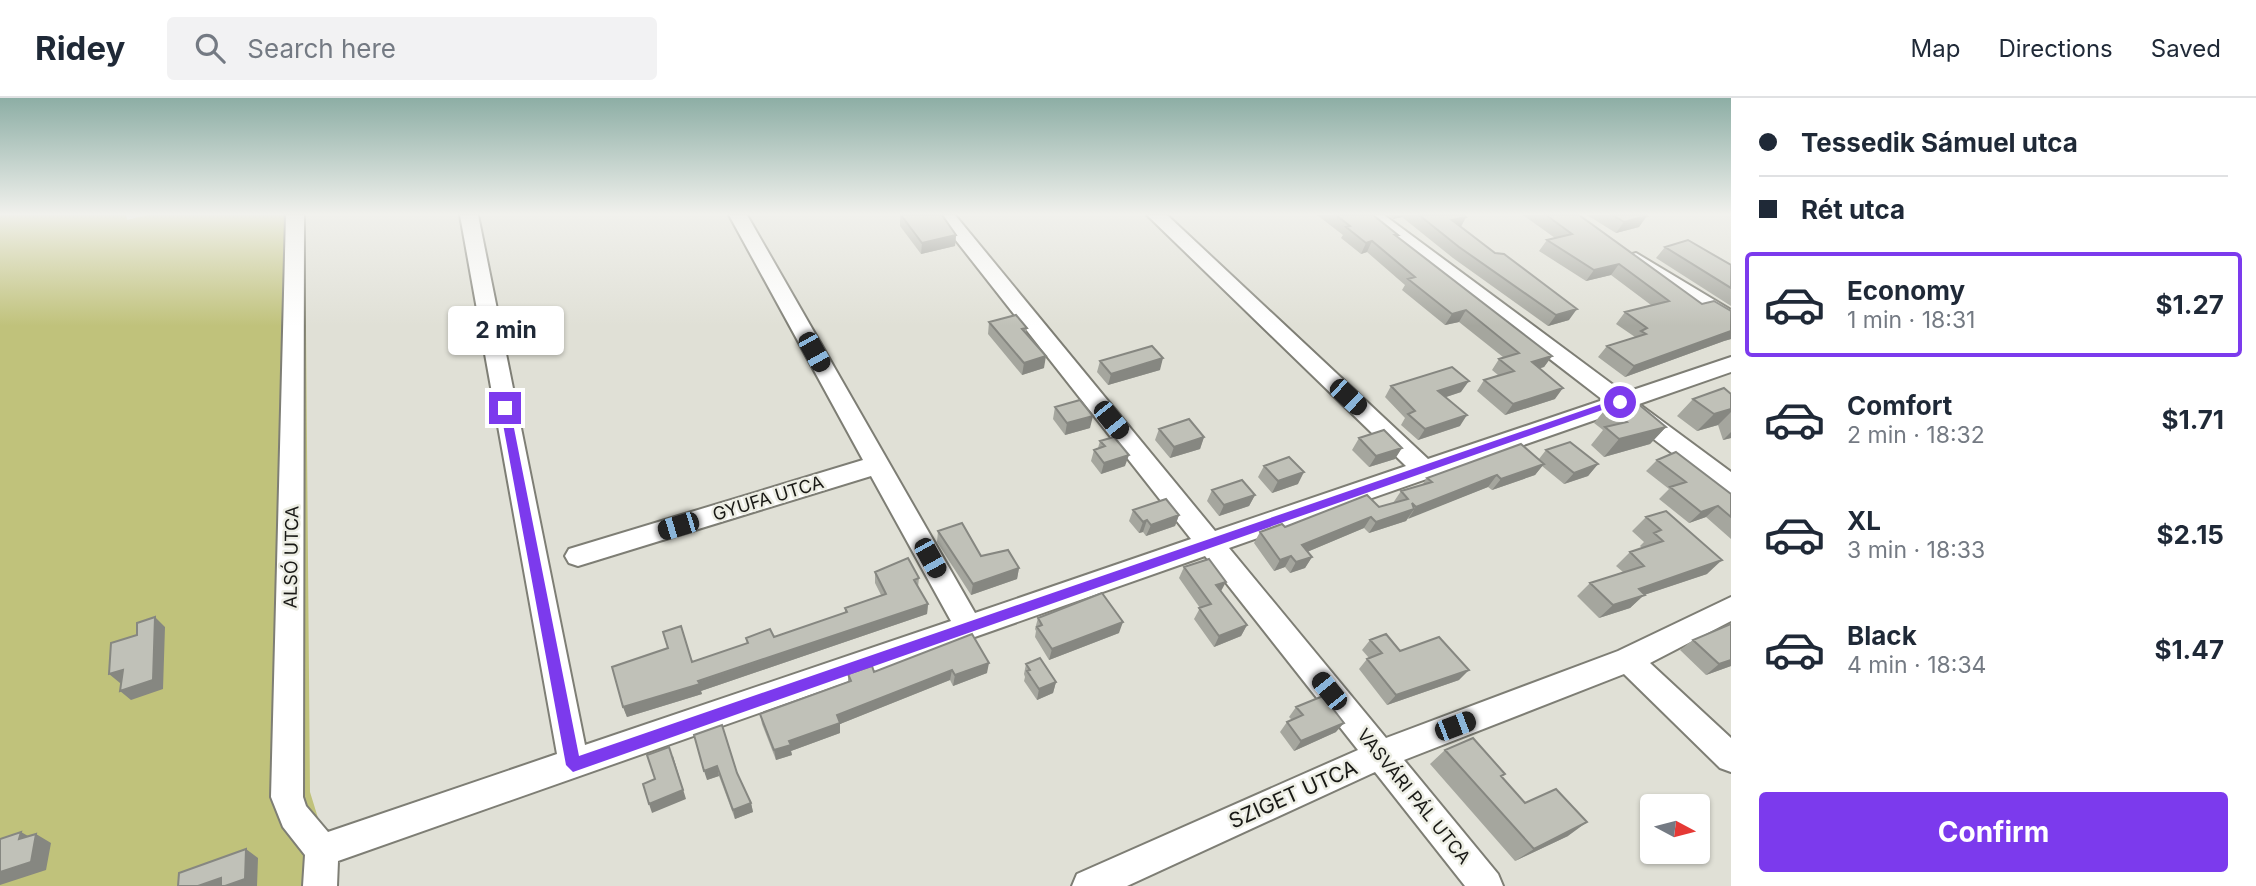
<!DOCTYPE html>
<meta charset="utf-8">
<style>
body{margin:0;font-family:Inter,sans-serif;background:#f2f2f3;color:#1f2937;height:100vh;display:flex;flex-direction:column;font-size:26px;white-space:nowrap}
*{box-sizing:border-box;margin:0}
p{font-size:23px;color:#747a83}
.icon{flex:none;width:38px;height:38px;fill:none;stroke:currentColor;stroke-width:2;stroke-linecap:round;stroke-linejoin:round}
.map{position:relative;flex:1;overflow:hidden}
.side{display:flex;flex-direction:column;background:#fff;width:525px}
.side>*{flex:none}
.hud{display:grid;align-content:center;height:154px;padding:0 28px;background:#fff}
.needle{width:46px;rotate:97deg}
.tools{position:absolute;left:1640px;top:696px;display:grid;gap:14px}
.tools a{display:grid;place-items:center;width:70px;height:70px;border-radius:7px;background:#fff;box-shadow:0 2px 5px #0004;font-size:35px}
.end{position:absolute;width:32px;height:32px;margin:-16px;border:9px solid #7c3aed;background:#fff;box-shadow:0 0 0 4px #fff}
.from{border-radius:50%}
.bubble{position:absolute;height:49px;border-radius:7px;background:#fff;box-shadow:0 2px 5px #0004;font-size:23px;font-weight:700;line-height:49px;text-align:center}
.car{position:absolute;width:21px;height:42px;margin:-21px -10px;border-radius:9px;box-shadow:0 0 5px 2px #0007;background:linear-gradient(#222 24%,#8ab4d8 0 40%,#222 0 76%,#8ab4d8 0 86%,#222 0)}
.hud b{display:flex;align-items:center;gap:24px;height:66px;font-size:26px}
.hud b+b{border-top:2px solid #e0e1e3}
.hud i{width:18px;height:18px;background:#1f2937}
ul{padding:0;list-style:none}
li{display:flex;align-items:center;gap:21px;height:105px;margin:0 14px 10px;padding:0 14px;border:4px solid transparent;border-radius:7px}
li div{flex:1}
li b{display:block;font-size:26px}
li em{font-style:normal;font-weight:700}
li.active{border-color:#7c3aed}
li>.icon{width:63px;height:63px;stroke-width:1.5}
.action{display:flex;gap:14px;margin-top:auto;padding:14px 28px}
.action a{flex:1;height:80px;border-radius:7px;background:#7c3aed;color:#fff;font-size:28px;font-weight:700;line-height:80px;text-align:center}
header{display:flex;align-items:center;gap:42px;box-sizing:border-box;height:98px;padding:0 35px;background:#fff;border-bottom:2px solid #e0e1e3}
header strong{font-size:33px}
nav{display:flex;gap:38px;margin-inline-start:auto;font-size:24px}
.search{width:490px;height:63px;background:#f2f2f3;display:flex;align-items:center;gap:18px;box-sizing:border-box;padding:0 24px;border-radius:7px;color:#747a83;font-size:26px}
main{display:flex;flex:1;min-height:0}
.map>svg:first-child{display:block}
</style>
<header>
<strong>Ridey</strong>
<div class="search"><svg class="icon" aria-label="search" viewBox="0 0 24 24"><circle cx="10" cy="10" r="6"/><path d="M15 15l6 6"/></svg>Search here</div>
<nav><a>Map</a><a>Directions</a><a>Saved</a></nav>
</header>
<main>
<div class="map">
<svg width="1731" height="788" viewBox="0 0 1731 788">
<rect width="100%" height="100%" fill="#e0e0d6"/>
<path fill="#c0c27b" d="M 0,117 L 126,117 L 127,122 L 147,117 L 305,117 L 310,694 L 339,788 L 0,788 Z"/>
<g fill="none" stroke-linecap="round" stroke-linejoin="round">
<defs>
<path id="minor" d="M 286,117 L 304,117 L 303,699 L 306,708 L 328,734 L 557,656 L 460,117 L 478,117 L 585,647 L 951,523 L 871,378 L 578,468 L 569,465 L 565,458 L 569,451 L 863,362 L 729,117 L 747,117 L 975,515 L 1191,441 L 936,117 L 955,117 L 1215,433 L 1406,368 L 1147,117 L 1167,117 L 1428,361 L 1603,302 L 1363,117 L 1384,117 L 1624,295 L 1731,259 L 1731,274 L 1639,306 L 1731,374 L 1731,396 L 1722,393 L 1618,314 L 1229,450 L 1386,640 L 1618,553 L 1731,499 L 1731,523 L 1650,565 L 1731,640 L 1731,674 L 1720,670 L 1624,576 L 1404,662 L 1498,776 L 1503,788 L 1465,788 L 1375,674 L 1127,788 L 1072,788 L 1077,776 L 1358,652 L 1205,458 L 338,763 L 337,788 L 303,788 L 305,757 L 283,729 L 271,699 Z
M 1636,155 L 1731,212 L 1731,228 L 1629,165 L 1626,161 L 1629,157 Z"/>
</defs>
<use href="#minor" stroke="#7e7e75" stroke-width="4"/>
<use href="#minor" fill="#fff" fill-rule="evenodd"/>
</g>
<path fill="#a5a69e" d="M 900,117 L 942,117 L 956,137 L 955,148 L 921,156 L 900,128 Z
M 1317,117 L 1373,117 L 1398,137 L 1397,139 L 1552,258 L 1544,269 L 1540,270 L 1555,301 L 1505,317 L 1477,293 L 1484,282 L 1498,277 L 1492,272 L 1499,261 L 1503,259 L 1459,224 L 1445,227 L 1402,192 L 1405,187 L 1367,154 L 1361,156 L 1341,140 L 1343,137 Z
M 1389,117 L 1464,117 L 1466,119 L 1461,129 L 1569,222 L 1548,228 L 1453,160 L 1402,119 L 1393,121 Z
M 1523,117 L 1579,117 L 1702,206 L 1731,213 L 1731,241 L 1724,243 L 1625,279 L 1598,259 L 1607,248 L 1635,239 L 1616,226 L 1625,214 L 1651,207 L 1611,177 L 1586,183 L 1539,153 L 1547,142 L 1555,140 Z
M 1587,117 L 1646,117 L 1639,129 L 1616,135 Z
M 1665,149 L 1731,167 L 1731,208 L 1656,160 Z
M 989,224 L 1027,230 L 1026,235 L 1044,270 L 1022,277 L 988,236 Z
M 1100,263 L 1160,272 L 1108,287 L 1097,274 Z
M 1391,288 L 1461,294 L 1446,299 L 1460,328 L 1418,342 L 1401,327 L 1405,320 L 1385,299 Z
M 1731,296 L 1731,340 L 1723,342 L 1718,327 L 1697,333 L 1677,318 L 1693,301 Z
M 1608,308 L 1666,329 L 1650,346 L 1604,359 L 1591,347 L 1603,332 L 1594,325 Z
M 1055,309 L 1090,330 L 1065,337 L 1053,321 Z
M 1159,331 L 1204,339 L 1200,351 L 1170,360 L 1155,342 Z
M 1359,340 L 1395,361 L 1369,369 L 1352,352 Z
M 1100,343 L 1125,368 L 1101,376 L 1091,363 L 1094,352 L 1098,350 Z
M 1546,352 L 1598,366 L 1588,378 L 1564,386 L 1542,368 L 1535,377 L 1492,392 L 1488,389 L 1408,420 L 1406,423 L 1369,435 L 1364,430 L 1307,454 L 1312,459 L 1305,470 L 1290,475 L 1285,469 L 1274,473 L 1254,445 L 1260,434 L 1379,409 L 1393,405 L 1401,393 L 1422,387 L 1427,380 L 1539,361 Z
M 1657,362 L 1731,396 L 1731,441 L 1706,419 L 1689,425 L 1659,401 L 1669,391 L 1646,373 Z
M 1264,368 L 1298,386 L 1272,395 L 1258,379 Z
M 1212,392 L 1255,397 L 1249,408 L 1219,418 L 1207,403 Z
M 1133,412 L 1179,417 L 1175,428 L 1146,438 L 1143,434 L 1139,435 L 1129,423 Z
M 1646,419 L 1707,476 L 1644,497 L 1630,510 L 1599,520 L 1577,498 L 1590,485 L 1623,474 L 1616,468 L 1630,454 L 1642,450 L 1640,448 L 1644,444 L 1632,433 Z
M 938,433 L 981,458 L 1019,470 L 1017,481 L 971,497 L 937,444 Z
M 1184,469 L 1221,494 L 1247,527 L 1241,538 L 1214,549 L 1194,521 L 1200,510 L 1179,480 Z
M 875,474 L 919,480 L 918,489 L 928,506 L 927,516 L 701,593 L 702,596 L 627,619 L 623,609 L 692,564 L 747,546 L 746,540 L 774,539 L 845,515 L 845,510 L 881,497 L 875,485 Z
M 1038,520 L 1119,535 L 1049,562 L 1035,539 L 1036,533 L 1035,531 Z
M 1731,526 L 1731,568 L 1706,577 L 1680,552 L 1693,542 Z
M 972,536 L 987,575 L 953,588 L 950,582 L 840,626 L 840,635 L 791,653 L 792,657 L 776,662 L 762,626 L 760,616 L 848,584 L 848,576 L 874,574 Z
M 1370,542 L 1400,553 L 1459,582 L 1387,607 L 1359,571 L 1367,561 L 1369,560 L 1362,552 Z
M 1026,566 L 1056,584 L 1053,595 L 1037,602 L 1024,583 L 1025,579 L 1024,576 Z
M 1296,609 L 1336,634 L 1294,653 L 1280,634 L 1287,624 L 1292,622 L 1289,619 Z
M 722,627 L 737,675 L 751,705 L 753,714 L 735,721 L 719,678 L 707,682 Z
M 1445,652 L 1502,679 L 1525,705 L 1568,738 L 1515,763 L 1430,666 Z"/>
<path fill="#868781" d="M 1395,117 L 1403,117 L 1402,119 L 1393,121 Z
M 1647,118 L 1639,129 L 1616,135 L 1624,124 Z
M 1466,119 L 1460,130 L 1452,122 Z
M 956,137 L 955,148 L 921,156 L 922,145 Z
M 1372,143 L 1367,154 L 1361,156 L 1366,145 Z
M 1619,166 L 1611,177 L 1586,183 L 1594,172 Z
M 1577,211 L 1569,222 L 1548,228 L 1556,217 Z
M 1466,212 L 1459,224 L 1445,227 L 1452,216 Z
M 1731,233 L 1731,241 L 1724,243 L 1625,279 L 1634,268 Z
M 1046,258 L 1044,270 L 1022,277 L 1024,265 Z
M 1552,258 L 1544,269 L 1524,275 L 1532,264 Z
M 1163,260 L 1160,272 L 1108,287 L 1111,276 Z
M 1469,283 L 1461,294 L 1431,304 L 1438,293 Z
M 1563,290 L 1555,301 L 1505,317 L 1513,306 Z
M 1731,311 L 1731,314 L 1718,327 L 1697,333 L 1714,316 Z
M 1467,317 L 1460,328 L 1418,342 L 1425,331 Z
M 1093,318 L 1090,330 L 1065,337 L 1067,325 Z
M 1666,329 L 1650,346 L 1604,359 L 1619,341 Z
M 1731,334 L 1731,340 L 1723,342 Z
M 1204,339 L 1200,351 L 1170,360 L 1174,349 Z
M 1402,350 L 1395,361 L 1369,369 L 1376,358 Z
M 1129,357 L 1125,368 L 1101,376 L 1104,365 Z
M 1544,366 L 1535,377 L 1492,392 L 1501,381 Z
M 1598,366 L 1588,378 L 1564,386 L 1574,375 Z
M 1304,374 L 1298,386 L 1272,395 L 1278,383 Z
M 1497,377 L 1488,389 L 1408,421 L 1416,409 Z
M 1255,397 L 1249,408 L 1219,418 L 1224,407 Z
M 1718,408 L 1706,419 L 1689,425 L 1701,414 Z
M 1414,411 L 1406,423 L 1369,435 L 1376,424 Z
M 1179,417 L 1175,428 L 1146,438 L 1151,427 Z
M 1371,419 L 1364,430 L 1295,459 L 1302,447 Z
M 1147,422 L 1143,434 L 1139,435 L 1143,424 Z
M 1291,458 L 1285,469 L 1274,473 L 1280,462 Z
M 1312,459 L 1305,470 L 1290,475 L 1296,464 Z
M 1722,462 L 1707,476 L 1644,497 L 1630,510 L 1599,520 L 1613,507 L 1639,491 Z
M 1019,470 L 1017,481 L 971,497 L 973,486 Z
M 1226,484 L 1220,495 L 1216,487 Z
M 928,506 L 927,516 L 701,593 L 702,596 L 627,619 L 623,609 Z
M 155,519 L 165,529 L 163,591 L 131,602 L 120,593 Z
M 1123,524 L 1119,535 L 1049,562 L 1052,551 Z
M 1247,527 L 1241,538 L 1214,549 L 1219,538 Z
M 1731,562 L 1731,568 L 1706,577 L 1719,566 Z
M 989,565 L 987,575 L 953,588 L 955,577 Z
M 123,572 L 134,581 L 120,585 L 109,576 Z
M 952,572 L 950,582 L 840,626 L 840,635 L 791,653 L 792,657 L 776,662 L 774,652 L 837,617 Z
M 1469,572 L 1459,582 L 1387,607 L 1396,597 Z
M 1056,584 L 1053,595 L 1037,602 L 1039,591 Z
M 1344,625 L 1336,634 L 1294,653 L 1301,643 Z
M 673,658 L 686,701 L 652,715 L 649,706 Z
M 717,668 L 719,678 L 707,682 L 704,673 Z
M 751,705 L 753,714 L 735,721 L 733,712 Z
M 1587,724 L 1568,738 L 1515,763 L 1534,751 Z
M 21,734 L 35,742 L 36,736 L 51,745 L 46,772 L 0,787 L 0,774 L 19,741 Z
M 246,751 L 258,760 L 257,788 L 198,788 Z"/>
<path fill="#c0c1b8" stroke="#868781" stroke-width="2" d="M 901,117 L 942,117 L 956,137 L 922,145 Z
M 1336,117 L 1373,117 L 1398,137 L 1395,137 L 1552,258 L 1532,264 L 1563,290 L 1513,306 L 1484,282 L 1514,273 L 1499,261 L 1519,255 L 1466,212 L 1452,216 L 1408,181 L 1415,179 L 1372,143 L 1366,145 L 1346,129 L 1350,128 Z
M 1419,117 L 1464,117 L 1466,119 L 1452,122 L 1495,155 L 1504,156 L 1577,211 L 1556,217 L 1459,149 Z
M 1546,117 L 1579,117 L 1702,206 L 1714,203 L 1731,213 L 1731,233 L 1634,268 L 1607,248 L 1646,236 L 1641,233 L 1647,230 L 1625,214 L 1669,203 L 1619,166 L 1594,172 L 1547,142 L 1572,136 Z
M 1613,117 L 1646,117 L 1647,118 L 1624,124 Z
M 1688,142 L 1731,167 L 1731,190 L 1665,149 Z
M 1016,217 L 1027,230 L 1022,231 L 1046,258 L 1024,265 L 989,224 Z
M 1152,248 L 1163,260 L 1111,276 L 1100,263 Z
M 1452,269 L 1469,283 L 1438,293 L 1467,317 L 1425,331 L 1408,316 L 1415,313 L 1391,288 Z
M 1724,290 L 1731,296 L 1731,311 L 1714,316 L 1693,301 Z
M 1631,300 L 1666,329 L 1619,341 L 1605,329 L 1627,324 L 1608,308 Z
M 1080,302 L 1093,318 L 1067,325 L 1055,309 Z
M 1189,321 L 1204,339 L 1174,349 L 1159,331 Z
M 1384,332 L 1402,350 L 1376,358 L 1359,340 Z
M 1114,339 L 1129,357 L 1104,365 L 1094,352 L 1105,348 L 1100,343 Z
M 1570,344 L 1598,366 L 1574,375 L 1546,352 Z
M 1521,346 L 1544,366 L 1501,381 L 1497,377 L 1416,409 L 1412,405 L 1414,411 L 1376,424 L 1371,419 L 1302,447 L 1312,459 L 1296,464 L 1291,458 L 1280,462 L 1260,434 L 1282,426 L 1285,429 L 1367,397 L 1379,409 L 1408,401 L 1401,393 L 1432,384 L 1427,380 Z
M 1676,354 L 1731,396 L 1731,419 L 1718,408 L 1701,414 L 1670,389 L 1686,384 L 1657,362 Z
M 1289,359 L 1304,374 L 1278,383 L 1264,368 Z
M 1242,382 L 1255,397 L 1224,407 L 1212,392 Z
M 1166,401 L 1179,417 L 1151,427 L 1147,422 L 1143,424 L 1133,412 Z
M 1666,413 L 1722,462 L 1639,491 L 1645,497 L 1613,507 L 1590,485 L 1644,468 L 1630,454 L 1663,443 L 1654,435 L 1661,432 L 1646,419 Z
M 962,425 L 981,458 L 1008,452 L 1019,470 L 973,486 L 938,433 Z
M 908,460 L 919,480 L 914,482 L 928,506 L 698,583 L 700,586 L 623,609 L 612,569 L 668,550 L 663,534 L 681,528 L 692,564 L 748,545 L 746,540 L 770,531 L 774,539 L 847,514 L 845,510 L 886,496 L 875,474 Z
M 1209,461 L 1226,484 L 1216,487 L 1247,527 L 1219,538 L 1199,510 L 1211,506 L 1184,469 Z
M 1102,495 L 1123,524 L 1052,551 L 1037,529 L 1042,527 L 1038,520 Z
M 155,519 L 153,582 L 120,593 L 123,572 L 109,576 L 111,545 L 137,537 L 137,525 Z
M 1731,526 L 1731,562 L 1719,566 L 1693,542 Z
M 972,536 L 989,565 L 955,577 L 952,572 L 837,617 L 840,625 L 789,643 L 791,647 L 774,652 L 760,616 L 851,583 L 848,576 L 872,568 L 874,574 Z
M 1386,536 L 1400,553 L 1439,539 L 1469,572 L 1396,597 L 1367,561 L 1382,555 L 1370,542 Z
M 1040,560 L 1056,584 L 1039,591 L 1027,573 L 1030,572 L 1026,566 Z
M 1323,598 L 1344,625 L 1301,643 L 1287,624 L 1303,617 L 1296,609 Z
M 722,627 L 737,675 L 751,705 L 733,712 L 717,668 L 704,673 L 694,637 Z
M 1473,640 L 1505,676 L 1501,678 L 1525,705 L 1556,691 L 1587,724 L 1534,751 L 1445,652 Z
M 669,649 L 683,692 L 649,706 L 643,686 L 655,681 L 647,657 Z
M 21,734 L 19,741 L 36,736 L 31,764 L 0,774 L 0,741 Z
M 246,751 L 245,781 L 225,788 L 221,788 L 221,780 L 198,788 L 178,788 L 179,775 Z"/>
<linearGradient id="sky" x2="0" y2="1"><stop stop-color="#8daea5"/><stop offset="0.51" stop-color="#f1f1ed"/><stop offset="1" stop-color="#f1f1ed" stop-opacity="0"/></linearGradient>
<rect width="1731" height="228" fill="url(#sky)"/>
<path fill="#7c3aed" d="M 1616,301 L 1625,304 L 573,674 L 566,667 L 500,310 L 505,306 L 510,310 L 579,658 Z"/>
<g text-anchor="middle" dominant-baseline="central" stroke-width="5" stroke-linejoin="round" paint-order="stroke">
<g font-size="18" fill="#191916" stroke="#edeee4">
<text transform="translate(768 400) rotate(-17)">GYUFA UTCA</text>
<text transform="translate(291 459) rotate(-89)">ALSÓ UTCA</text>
<text transform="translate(1414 698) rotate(51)">VASVÁRI PÁL UTCA</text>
</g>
<g font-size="21" fill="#191916" stroke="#edeee4">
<text transform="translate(1293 696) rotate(-24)">SZIGET UTCA</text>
</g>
</g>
</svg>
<div class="tools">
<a><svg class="needle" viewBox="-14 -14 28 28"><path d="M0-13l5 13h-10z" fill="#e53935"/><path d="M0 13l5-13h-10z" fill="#747a83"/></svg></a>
</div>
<i class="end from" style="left:1620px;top:304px"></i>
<i class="end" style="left:505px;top:310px"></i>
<div class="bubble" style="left:448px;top:208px;width:116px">2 min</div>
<i class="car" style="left:814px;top:254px;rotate:151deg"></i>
<i class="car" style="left:1348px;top:299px;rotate:133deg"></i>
<i class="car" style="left:1111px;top:322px;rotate:141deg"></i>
<i class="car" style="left:678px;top:428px;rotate:253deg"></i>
<i class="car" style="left:930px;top:460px;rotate:151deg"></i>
<i class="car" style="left:1329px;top:593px;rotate:321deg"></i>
<i class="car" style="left:1455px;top:628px;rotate:69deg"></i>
</div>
<section class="side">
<div class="hud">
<b><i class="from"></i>Tessedik Sámuel utca</b>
<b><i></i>Rét utca</b>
</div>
<ul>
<li class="active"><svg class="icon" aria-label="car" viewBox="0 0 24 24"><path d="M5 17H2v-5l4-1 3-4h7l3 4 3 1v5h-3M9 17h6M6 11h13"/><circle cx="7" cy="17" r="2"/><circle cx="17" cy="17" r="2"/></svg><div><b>Economy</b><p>1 min · 18:31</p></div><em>$1.27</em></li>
<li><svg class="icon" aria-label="car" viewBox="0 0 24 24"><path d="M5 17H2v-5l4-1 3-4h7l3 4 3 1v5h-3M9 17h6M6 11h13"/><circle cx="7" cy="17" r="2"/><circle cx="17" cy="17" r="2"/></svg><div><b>Comfort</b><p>2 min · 18:32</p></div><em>$1.71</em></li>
<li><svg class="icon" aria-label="car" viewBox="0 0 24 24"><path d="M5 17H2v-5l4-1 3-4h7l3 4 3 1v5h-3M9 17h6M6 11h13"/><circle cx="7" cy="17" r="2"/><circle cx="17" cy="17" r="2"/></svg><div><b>XL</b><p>3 min · 18:33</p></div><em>$2.15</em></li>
<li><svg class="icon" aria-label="car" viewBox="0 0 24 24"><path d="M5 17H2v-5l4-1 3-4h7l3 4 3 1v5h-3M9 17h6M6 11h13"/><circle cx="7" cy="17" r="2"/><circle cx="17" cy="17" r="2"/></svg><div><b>Black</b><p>4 min · 18:34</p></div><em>$1.47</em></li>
</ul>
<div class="action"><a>Confirm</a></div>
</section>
</main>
